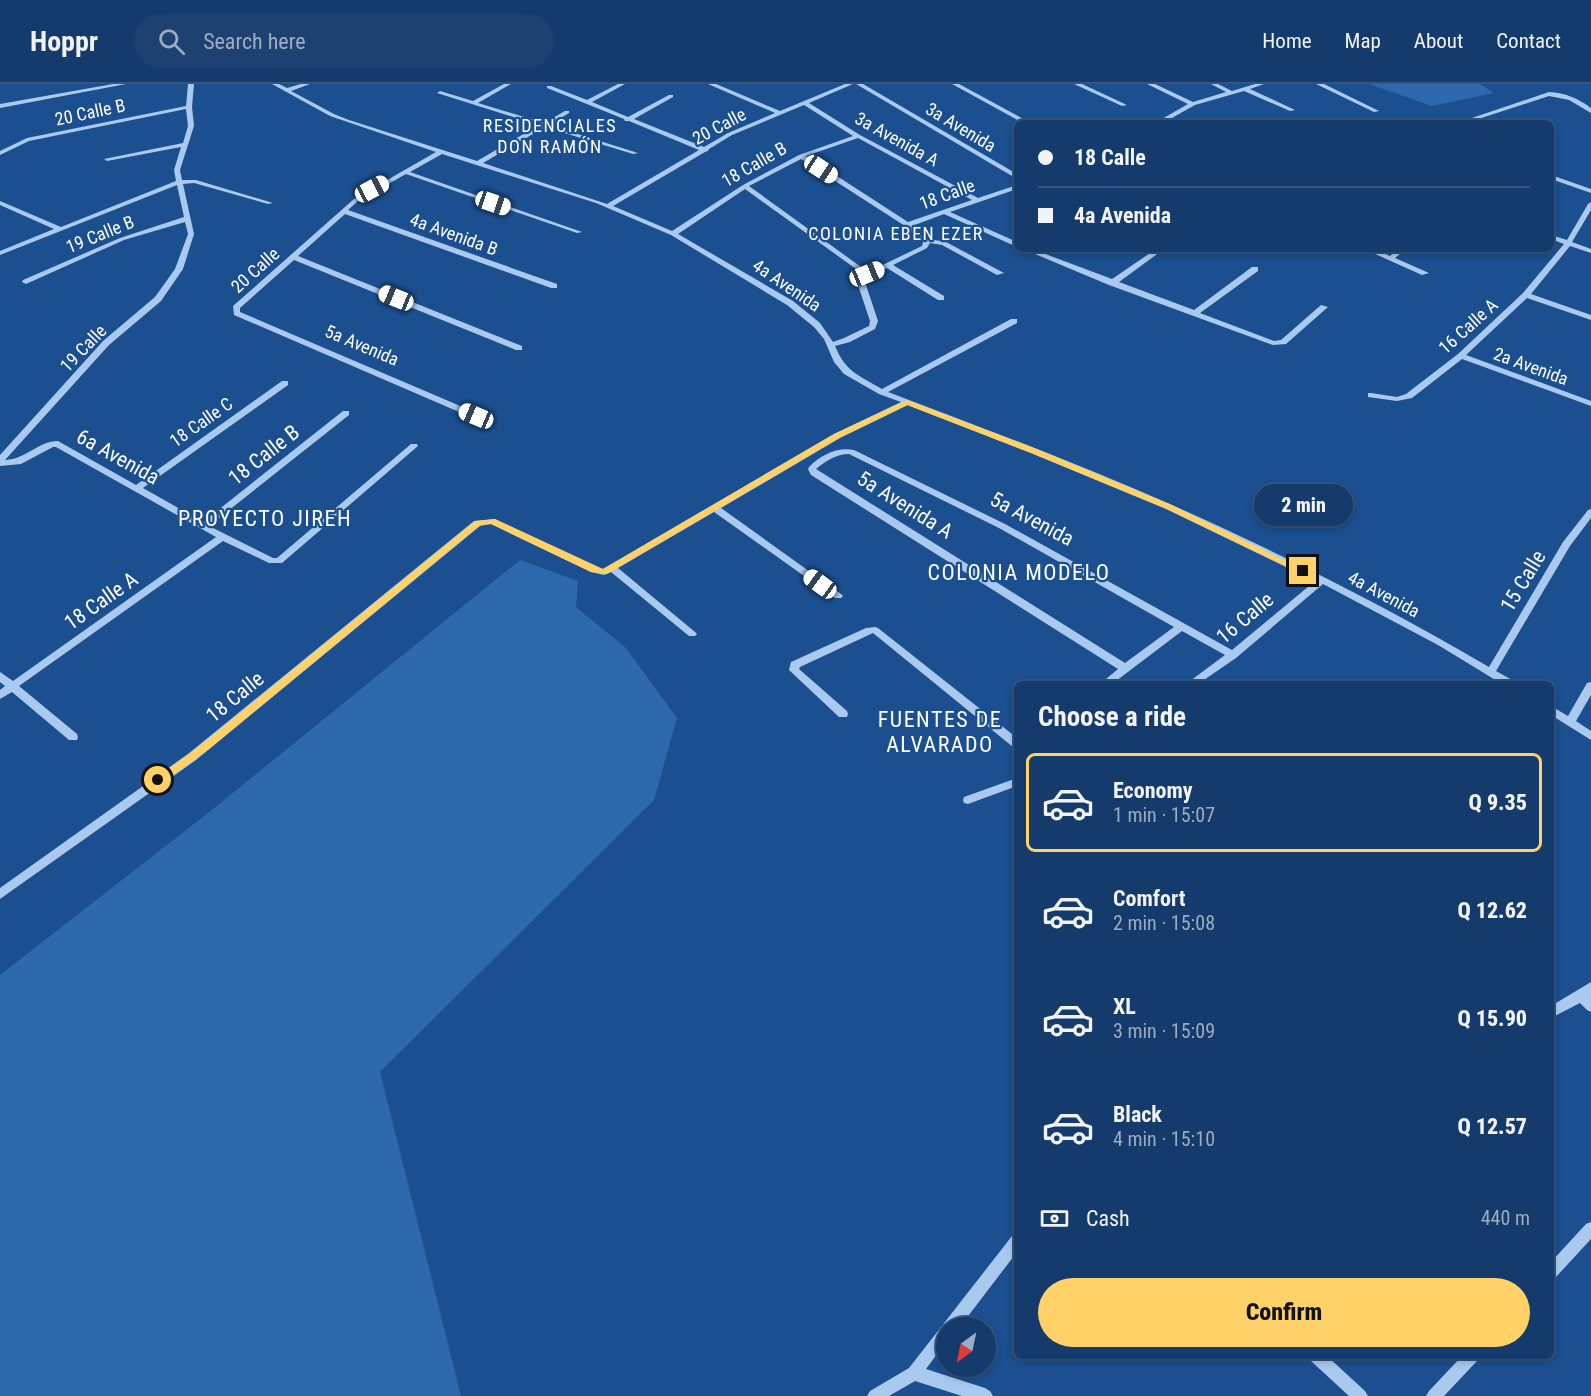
<!DOCTYPE html>
<meta charset="utf-8">
<style>
body{margin:0;font-family:"Roboto Condensed",sans-serif;background:#1d4271;color:#f1f3f6;height:100vh;display:flex;flex-direction:column;font-size:22px;white-space:nowrap}
*{box-sizing:border-box;margin:0}
p{font-size:20px;color:#9dadc1}
.icon{flex:none;width:33px;height:33px;fill:none;stroke:currentColor;stroke-width:2;stroke-linecap:round;stroke-linejoin:round}
.map{position:relative;flex:1;overflow:hidden}
.sheet{position:absolute;left:1014px;top:597px;width:540px;height:678px;display:flex;flex-direction:column;background:#143b6b;border-radius:9px;box-shadow:0 3px 9px #0003,0 0 0 2px #33557e}
.sheet>*{flex:none}
.guide{position:absolute;left:1014px;top:36px;width:540px;height:132px;border-radius:9px;box-shadow:0 3px 9px #0003,0 0 0 2px #33557e;display:grid;align-content:center;height:132px;padding:0 24px;background:#143b6b}
.needle{width:39px;rotate:213deg}
.fabs{position:absolute;left:936px;top:1233px;display:grid;gap:12px}
.fabs a{display:grid;place-items:center;width:60px;height:60px;border-radius:50%;background:#143b6b;box-shadow:0 3px 9px #0003,0 0 0 2px #33557e;font-size:30px}
.end{position:absolute;width:27px;height:27px;margin:-14px;border:8px solid #ffd166;background:#111;box-shadow:0 0 0 3px #111}
.from{border-radius:50%}
.bubble{position:absolute;height:42px;border-radius:21px;background:#143b6b;box-shadow:0 3px 9px #0003,0 0 0 2px #33557e;font-size:20px;font-weight:800;line-height:42px;text-align:center}
.car{position:absolute;width:18px;height:36px;margin:-18px -9px;border-radius:8px;box-shadow:0 0 4px 2px #0007;background:linear-gradient(#fff 24%,#345 0 40%,#fff 0 76%,#345 0 86%,#fff 0)}
.guide b{display:flex;align-items:center;gap:21px;height:57px;font-size:22px}
.guide b+b{border-top:2px solid #33557e}
.guide i{width:15px;height:15px;background:#f1f3f6}
ul{padding:0;list-style:none}
li{display:flex;align-items:center;gap:18px;height:99px;margin:0 12px 9px;padding:0 12px;border:3px solid transparent;border-radius:9px}
li div{flex:1}
li b{display:block;font-size:22px}
li em{font-style:normal;font-weight:800}
li.active{border-color:#ffd166}
li>.icon{width:54px;height:54px;stroke-width:1.5}
h2{padding:0 24px;font-size:27px;line-height:72px}
.pay{display:flex;align-items:center;gap:15px;height:66px;padding:0 24px;font-size:22px}
.pay p{margin-inline-start:auto}
.primary-button{display:flex;gap:12px;margin-top:auto;padding:12px 24px}
.primary-button a{flex:1;height:69px;border-radius:36px;background:#ffd166;color:#111;font-size:24px;font-weight:800;line-height:69px;text-align:center}
header{display:flex;align-items:center;gap:36px;box-sizing:border-box;height:84px;padding:0 30px;background:#143b6b;border-bottom:2px solid #33557e}
header strong{font-size:28px}
nav{display:flex;gap:33px;margin-inline-start:auto;font-size:21px}
.search{width:420px;height:54px;background:#1d4271;display:flex;align-items:center;gap:15px;box-sizing:border-box;padding:0 21px;border-radius:33px;color:#9dadc1;font-size:22px}
.map>svg:first-child{display:block}
</style>
<header>
<strong>Hoppr</strong>
<div class="search"><svg class="icon" aria-label="search" viewBox="0 0 24 24"><circle cx="10" cy="10" r="6"/><path d="M15 15l6 6"/></svg>Search here</div>
<nav><a>Home</a><a>Map</a><a>About</a><a>Contact</a></nav>
</header>
<div class="map">
<svg width="1591" height="1312" viewBox="0 0 1591 1312">
<rect width="100%" height="100%" fill="#1b4f8f"/>
<path fill="#2e69ad" d="M 1369,0 L 1480,0 L 1494,9 L 1432,22 Z
M 520,476 L 578,497 L 576,523 L 626,564 L 677,634 L 654,716 L 380,988 L 461,1312 L 0,1312 L 0,891 L 213,725 Z"/>
<g fill="none" stroke-linecap="round" stroke-linejoin="round">
<path fill="#a9c9ee" fill-rule="evenodd" d="M 113,0 L 126,0 L 0,24 L 0,20 Z
M 188,0 L 194,0 L 192,23 L 194,42 L 180,86 L 182,96 L 196,96 L 273,119 L 268,120 L 194,99 L 183,100 L 194,150 L 183,185 L 161,217 L 109,261 L 5,376 C 27,375 38,357 58,357 L 136,401 L 282,297 L 288,297 L 288,301 L 143,404 L 203,438 L 343,327 L 349,327 L 349,331 L 209,442 L 273,474 L 277,474 L 411,360 L 417,360 L 418,362 L 282,479 L 269,479 L 223,457 L 19,602 L 77,650 L 78,653 L 77,656 L 69,656 L 12,608 L 0,615 L 0,606 L 5,602 L 0,598 L 0,588 L 13,597 L 216,453 L 56,363 L 53,363 L 21,380 L 0,382 L 0,371 L 103,257 L 155,213 L 175,185 L 188,150 L 185,138 L 124,156 L 26,200 L 22,198 L 23,196 L 120,154 L 184,133 L 177,101 L 0,171 L 0,167 L 54,145 L 0,121 L 0,117 L 61,143 L 176,97 L 174,86 L 181,63 L 107,77 L 104,75 L 183,59 L 188,42 L 186,25 L 29,57 L 0,71 L 0,67 L 27,54 L 186,22 Z
M 272,0 L 279,0 L 287,4 L 301,0 L 310,0 L 291,7 L 334,30 L 349,36 L 477,77 L 539,41 L 437,9 L 440,7 L 473,17 L 504,0 L 511,0 L 478,19 L 544,39 L 565,27 L 569,27 L 569,29 L 549,41 L 638,69 L 633,70 L 545,43 L 483,79 L 607,120 L 699,66 L 629,37 L 625,37 L 624,35 L 547,4 L 547,2 L 551,2 L 587,16 L 618,0 L 625,0 L 592,18 L 628,33 L 669,11 L 673,11 L 673,13 L 634,35 L 704,63 L 728,49 L 775,29 L 708,0 L 716,0 L 780,27 L 845,0 L 853,0 L 809,19 L 860,51 L 978,114 L 1017,101 L 1017,105 L 950,128 L 1017,158 L 1017,163 L 944,130 L 912,142 L 929,155 L 946,158 L 1004,189 L 997,191 L 942,161 L 930,159 L 927,164 L 893,181 L 944,212 L 944,216 L 938,216 L 887,184 L 866,194 L 865,198 L 878,237 L 875,245 L 850,258 L 835,262 C 846,288 858,291 882,305 L 1011,235 L 1017,235 L 1017,239 L 888,308 C 983,344 1079,380 1172,421 C 1280,469 1387,523 1489,583 L 1563,458 L 1588,426 L 1591,425 L 1591,434 L 1570,462 L 1496,587 L 1514,597 L 1515,600 L 1502,600 L 1438,561 L 1323,500 L 1236,574 L 1198,600 L 1186,600 L 1225,571 L 1182,547 L 1112,600 L 1100,600 L 1118,585 L 811,391 L 808,385 L 809,383 C 821,371 837,363 854,366 L 1005,440 L 1232,566 L 1315,497 L 1166,425 L 1031,369 L 908,321 L 840,354 L 721,424 L 841,510 L 843,512 L 841,514 L 835,514 L 714,428 L 618,484 L 695,548 L 697,550 L 695,552 L 689,552 L 611,488 L 604,491 L 591,488 L 491,440 L 480,442 L 196,676 L 0,815 L 0,804 L 188,670 L 474,437 L 495,435 L 596,483 L 603,485 L 834,350 L 901,318 L 879,310 L 844,290 L 834,278 L 824,255 L 814,243 L 787,221 L 671,151 L 596,119 L 442,70 L 410,88 L 582,148 L 577,149 L 406,90 L 358,117 L 348,126 L 557,200 L 557,204 L 551,204 L 345,130 L 298,172 L 522,262 L 522,266 L 516,266 L 294,176 L 240,224 L 240,228 L 479,330 L 479,334 L 473,334 L 234,231 L 233,222 L 354,115 L 436,68 L 330,32 ZM 804,21 L 853,52 L 799,71 L 743,101 L 672,147 L 613,122 L 705,68 L 708,67 L 709,65 L 732,51 ZM 858,54 L 972,116 L 908,138 L 806,72 ZM 801,75 L 905,142 L 923,158 L 922,162 L 868,188 L 749,102 ZM 745,105 L 863,190 L 857,198 L 870,237 L 869,242 L 844,254 L 833,258 L 820,239 L 793,217 L 678,150 ZM 849,370 L 999,444 L 1174,543 L 1125,579 L 816,385 C 826,377 836,370 849,370 Z
M 856,0 L 863,0 L 1017,90 L 1017,95 Z
M 952,0 L 959,0 L 1031,39 L 1023,39 Z
M 1074,0 L 1082,0 L 1127,21 L 1122,22 Z
M 1147,0 L 1155,0 L 1193,18 L 1226,8 L 1211,0 L 1218,0 L 1232,7 L 1255,0 L 1264,0 L 1250,5 L 1295,26 L 1290,27 L 1244,7 L 1195,21 L 1163,39 L 1155,39 L 1188,20 Z
M 1316,0 L 1324,0 L 1379,27 L 1374,28 Z
M 1549,8 C 1565,9 1578,14 1591,24 L 1591,29 L 1569,16 L 1549,12 L 1466,39 L 1457,39 Z
M 1551,91 L 1591,105 L 1591,109 L 1551,95 Z
M 1591,118 L 1591,126 L 1572,158 L 1591,165 L 1591,169 L 1570,162 L 1531,210 L 1591,231 L 1591,236 L 1527,214 L 1466,271 L 1591,317 L 1591,322 L 1462,275 L 1412,314 L 1397,317 L 1368,313 L 1368,309 L 1371,309 L 1397,313 L 1406,310 L 1458,270 L 1523,209 L 1564,160 L 1551,155 L 1551,151 L 1567,156 L 1588,120 Z
M 1023,165 L 1032,165 L 1112,195 L 1156,165 L 1164,165 L 1119,198 L 1194,226 L 1252,183 L 1258,183 L 1258,187 L 1200,229 L 1274,257 L 1281,256 L 1321,221 L 1328,223 L 1286,260 L 1273,261 L 1109,201 Z
M 1364,165 L 1373,165 L 1390,172 L 1399,165 L 1406,165 L 1395,174 L 1429,189 L 1422,191 Z
M 875,543 L 878,544 L 1017,654 L 1017,664 L 1013,663 L 873,549 L 800,583 L 799,585 L 847,627 L 848,630 L 847,633 L 839,633 L 789,586 L 791,578 L 866,544 Z
M 1591,598 L 1591,611 L 1576,637 L 1591,647 L 1591,656 L 1551,631 L 1551,622 L 1568,632 L 1587,599 Z
M 1017,694 L 1017,702 L 968,720 L 964,719 L 963,716 L 964,713 Z
M 1591,898 L 1591,928 L 1587,926 L 1580,919 L 1551,934 L 1551,922 Z
M 1591,1138 L 1591,1155 L 1556,1193 L 1551,1195 L 1551,1178 L 1586,1140 Z
M 1017,1150 L 1017,1168 L 959,1244 L 946,1244 L 946,1258 L 926,1285 L 985,1304 L 990,1307 L 993,1312 L 962,1312 L 915,1297 L 889,1312 L 867,1312 L 870,1307 L 909,1284 L 1012,1152 Z
M 1309,1272 L 1327,1272 L 1365,1307 L 1368,1312 L 1349,1312 L 1311,1277 Z
M 1462,1272 L 1479,1272 L 1477,1277 L 1444,1312 L 1426,1312 L 1429,1307 Z"/>
</g>
<path fill="#ffd166" d="M 907,316 L 1037,365 L 1172,421 L 1307,487 L 1300,489 L 1167,425 L 1031,369 L 907,321 L 839,354 L 607,490 L 591,488 L 491,440 L 480,441 L 209,665 L 162,699 L 158,700 L 153,696 L 202,660 L 475,437 L 495,435 L 603,485 L 834,350 Z"/>
<g text-anchor="middle" dominant-baseline="central" stroke-width="4.5" stroke-linejoin="round" paint-order="stroke">
<g font-size="18" fill="#fff" stroke="#1b4f8f">
<text transform="translate(90 28) rotate(-12)">20 Calle B</text>
<text transform="translate(719 42) rotate(-28)">20 Calle</text>
<text transform="translate(961 43) rotate(31)">3a Avenida</text>
<text transform="translate(897 55) rotate(29)">3a Avenida A</text>
<text transform="translate(754 80) rotate(-30)">18 Calle B</text>
<text transform="translate(947 110) rotate(-20)">18 Calle</text>
<text transform="translate(100 150) rotate(-22)">19 Calle B</text>
<text transform="translate(454 150) rotate(20)">4a Avenida B</text>
<text transform="translate(255 186) rotate(-42)">20 Calle</text>
<text transform="translate(787 201) rotate(34)">4a Avenida</text>
<text transform="translate(1468 242) rotate(-42)">16 Calle A</text>
<text transform="translate(362 261) rotate(23)">5a Avenida</text>
<text transform="translate(83 264) rotate(-46)">19 Calle</text>
<text transform="translate(1531 282) rotate(20)">2a Avenida</text>
<text transform="translate(201 338) rotate(-35)">18 Calle C</text>
<text transform="translate(1384 510) rotate(28)">4a Avenida</text>
</g>
<g font-size="18" letter-spacing="1.5" fill="#fff" stroke="#1b4f8f">
<text x="550" y="41">RESIDENCIALES<tspan x="550" dy="21">DON RAMÓN</tspan></text>
<text x="896" y="149">COLONIA EBEN EZER</text>
</g>
<g font-size="21" fill="#fff" stroke="#1b4f8f">
<text transform="translate(264 371) rotate(-38)">18 Calle B</text>
<text transform="translate(118 373) rotate(29)">6a Avenida</text>
<text transform="translate(905 421) rotate(32)">5a Avenida A</text>
<text transform="translate(1032 435) rotate(28)">5a Avenida</text>
<text transform="translate(1523 497) rotate(-59)">15 Calle</text>
<text transform="translate(101 517) rotate(-35)">18 Calle A</text>
<text transform="translate(1245 534) rotate(-40)">16 Calle</text>
<text transform="translate(235 613) rotate(-39)">18 Calle</text>
</g>
<g font-size="22" letter-spacing="1.5" fill="#fff" stroke="#1b4f8f">
<text x="265" y="434">PROYECTO JIREH</text>
<text x="1019" y="488">COLONIA MODELO</text>
<text x="940" y="635">FUENTES DE<tspan x="940" dy="25">ALVARADO</tspan></text>
</g>
</g>
</svg>
<div class="fabs">
<a><svg class="needle" viewBox="-14 -14 28 28"><path d="M0-13l5 13h-10z" fill="#e53935"/><path d="M0 13l5-13h-10z" fill="#9dadc1"/></svg></a>
</div>
<i class="end from" style="left:158px;top:696px"></i>
<i class="end" style="left:1303px;top:487px"></i>
<div class="bubble" style="left:1254px;top:400px;width:99px">2 min</div>
<i class="car" style="left:821px;top:85px;rotate:123deg"></i>
<i class="car" style="left:372px;top:105px;rotate:62deg"></i>
<i class="car" style="left:493px;top:119px;rotate:109deg"></i>
<i class="car" style="left:867px;top:190px;rotate:68deg"></i>
<i class="car" style="left:396px;top:214px;rotate:292deg"></i>
<i class="car" style="left:476px;top:332px;rotate:293deg"></i>
<i class="car" style="left:820px;top:500px;rotate:306deg"></i>
<div class="guide">
<b><i class="from"></i>18 Calle</b>
<b><i></i>4a Avenida</b>
</div>
<section class="sheet">
<h2>Choose a ride</h2>
<ul>
<li class="active"><svg class="icon" aria-label="car" viewBox="0 0 24 24"><path d="M5 17H2v-5l4-1 3-4h7l3 4 3 1v5h-3M9 17h6M6 11h13"/><circle cx="7" cy="17" r="2"/><circle cx="17" cy="17" r="2"/></svg><div><b>Economy</b><p>1 min · 15:07</p></div><em>Q 9.35</em></li>
<li><svg class="icon" aria-label="car" viewBox="0 0 24 24"><path d="M5 17H2v-5l4-1 3-4h7l3 4 3 1v5h-3M9 17h6M6 11h13"/><circle cx="7" cy="17" r="2"/><circle cx="17" cy="17" r="2"/></svg><div><b>Comfort</b><p>2 min · 15:08</p></div><em>Q 12.62</em></li>
<li><svg class="icon" aria-label="car" viewBox="0 0 24 24"><path d="M5 17H2v-5l4-1 3-4h7l3 4 3 1v5h-3M9 17h6M6 11h13"/><circle cx="7" cy="17" r="2"/><circle cx="17" cy="17" r="2"/></svg><div><b>XL</b><p>3 min · 15:09</p></div><em>Q 15.90</em></li>
<li><svg class="icon" aria-label="car" viewBox="0 0 24 24"><path d="M5 17H2v-5l4-1 3-4h7l3 4 3 1v5h-3M9 17h6M6 11h13"/><circle cx="7" cy="17" r="2"/><circle cx="17" cy="17" r="2"/></svg><div><b>Black</b><p>4 min · 15:10</p></div><em>Q 12.57</em></li>
</ul>
<div class="pay"><svg class="icon" aria-label="cash" viewBox="0 0 24 24"><path d="M3 7h18v10H3z"/><circle cx="12" cy="12" r="2"/></svg>Cash<p>440 m</p></div>
<div class="primary-button"><a>Confirm</a></div>
</section>
</div>
